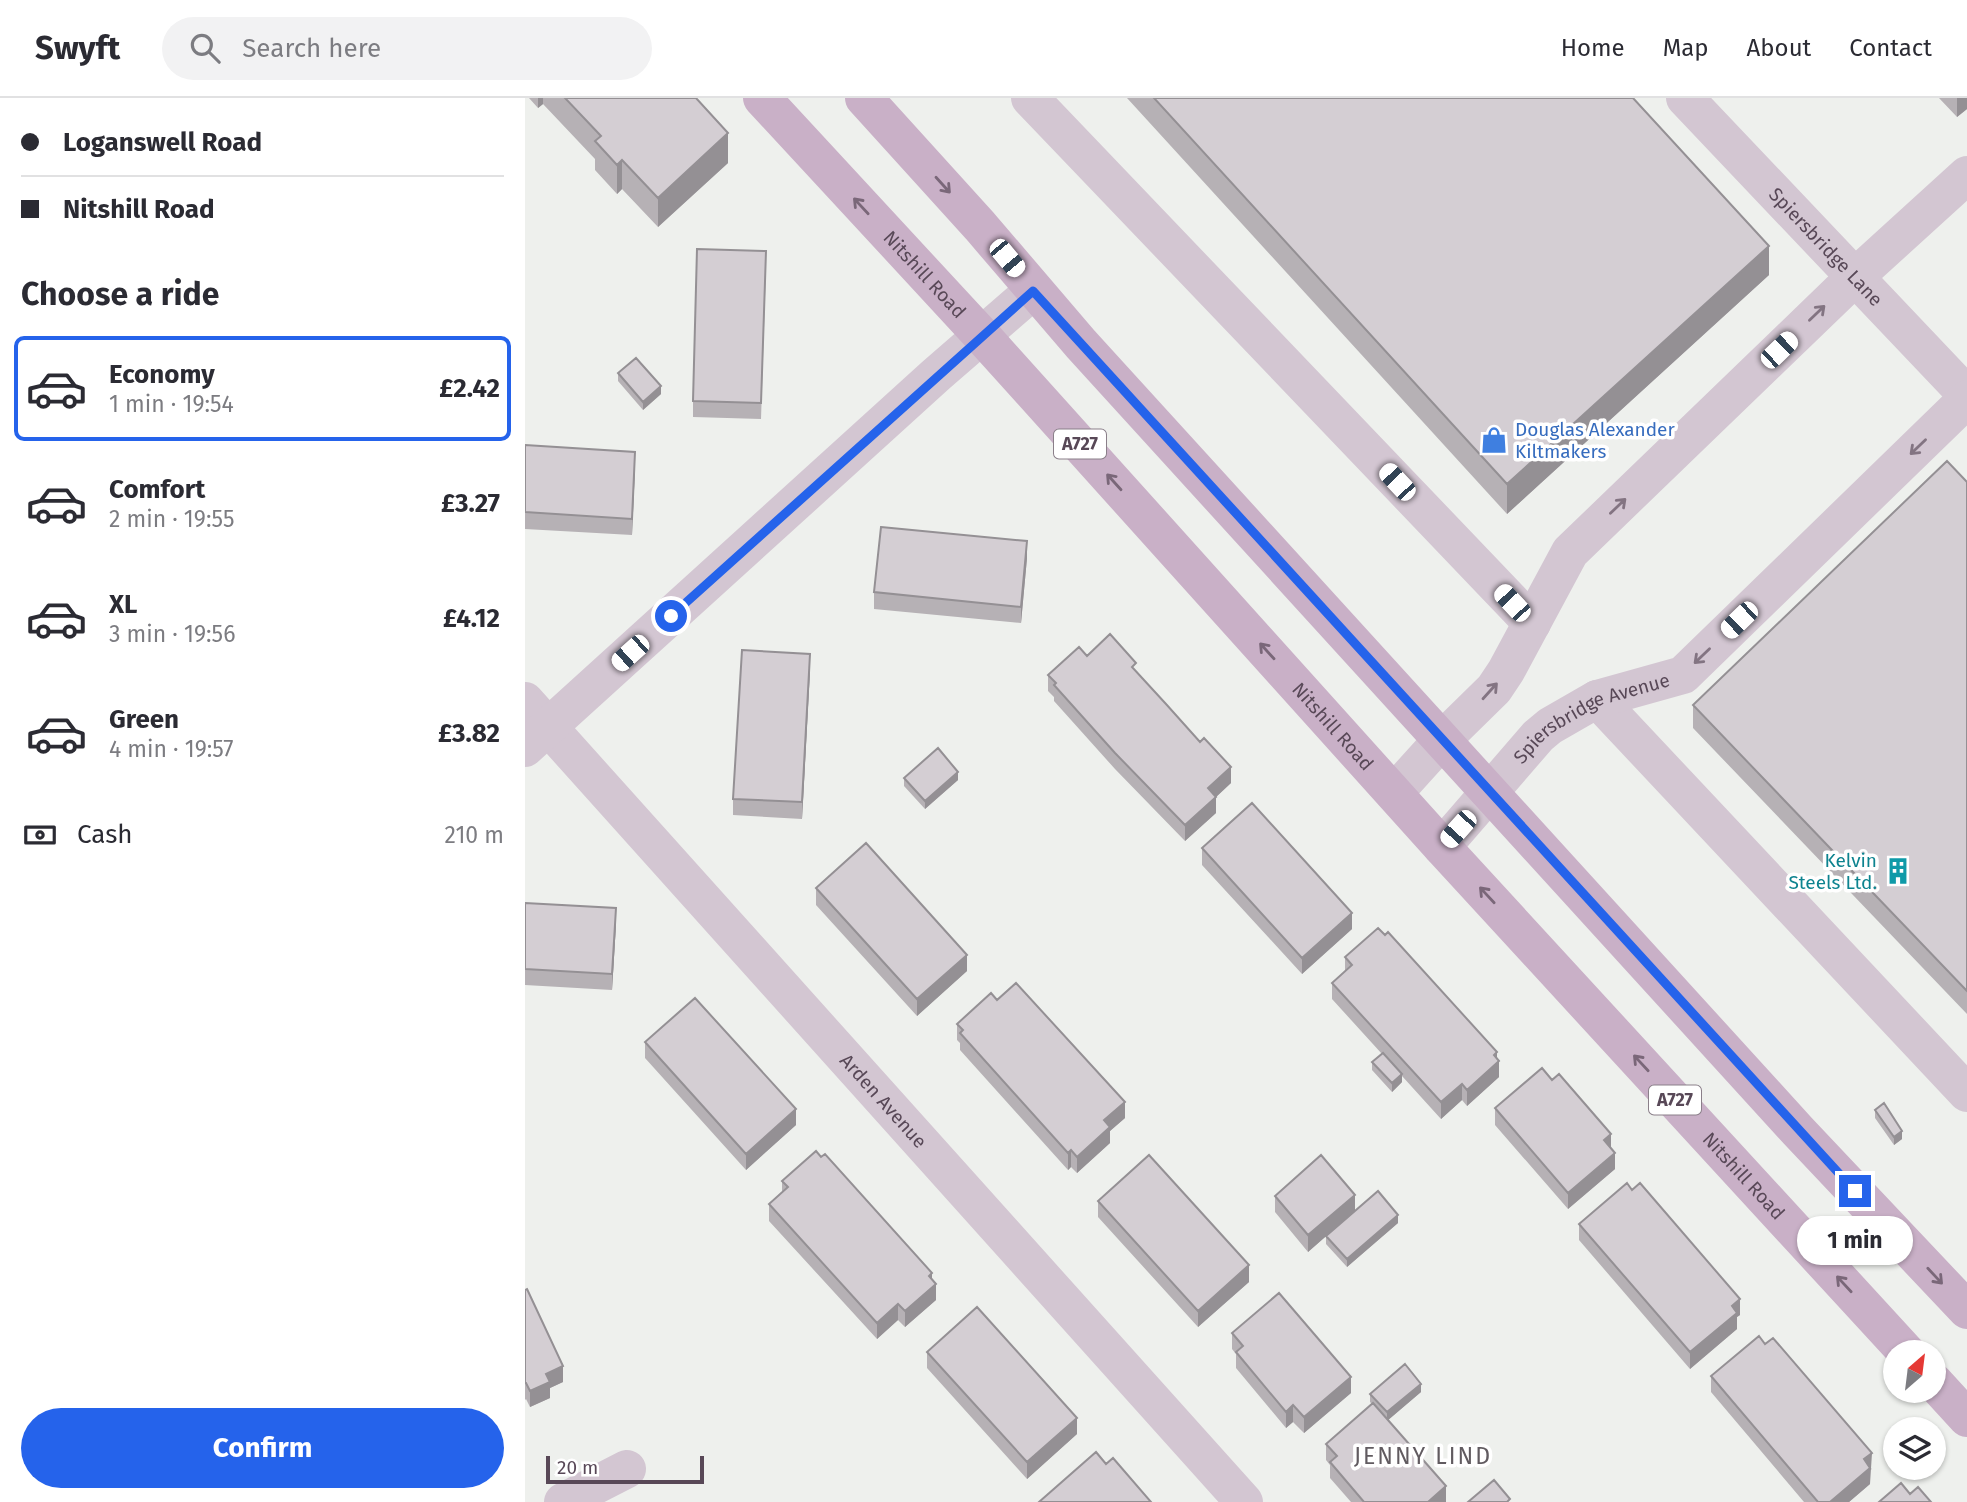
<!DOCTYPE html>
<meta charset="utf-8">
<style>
body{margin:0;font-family:"Fira Sans",sans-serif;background:#f2f2f3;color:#2b2b33;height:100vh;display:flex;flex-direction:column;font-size:26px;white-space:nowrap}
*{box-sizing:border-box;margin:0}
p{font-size:23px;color:#7c7c81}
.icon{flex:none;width:38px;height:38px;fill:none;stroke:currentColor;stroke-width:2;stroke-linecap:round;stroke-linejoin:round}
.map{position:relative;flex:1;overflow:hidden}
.sheet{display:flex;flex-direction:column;background:#fff;width:525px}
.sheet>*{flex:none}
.top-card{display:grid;align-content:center;height:154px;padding:0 21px;background:#fff}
.needle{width:46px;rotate:28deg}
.fabs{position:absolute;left:1358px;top:1242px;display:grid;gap:14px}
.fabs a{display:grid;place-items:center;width:63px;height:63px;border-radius:50%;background:#fff;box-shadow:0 2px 5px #0004;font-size:35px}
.scale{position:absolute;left:21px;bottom:18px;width:158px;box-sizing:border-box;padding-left:7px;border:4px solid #584857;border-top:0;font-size:19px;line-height:24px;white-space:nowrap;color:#584857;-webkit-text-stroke:5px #fff;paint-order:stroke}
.end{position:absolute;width:32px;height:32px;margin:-16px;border:9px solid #2563eb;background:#fff;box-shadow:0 0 0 4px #fff}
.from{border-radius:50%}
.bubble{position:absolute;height:49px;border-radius:24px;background:#fff;box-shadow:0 2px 5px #0004;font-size:23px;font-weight:700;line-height:49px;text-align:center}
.car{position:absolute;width:21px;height:42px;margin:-21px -10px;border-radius:9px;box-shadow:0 0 5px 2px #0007;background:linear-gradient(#fff 24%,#345 0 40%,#fff 0 76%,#345 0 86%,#fff 0)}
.top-card b{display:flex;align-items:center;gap:24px;height:66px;font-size:26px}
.top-card b+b{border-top:2px solid #e1e1e2}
.top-card i{width:18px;height:18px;background:#2b2b33}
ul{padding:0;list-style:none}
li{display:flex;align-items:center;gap:21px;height:105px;margin:0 14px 10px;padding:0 7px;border:4px solid transparent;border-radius:10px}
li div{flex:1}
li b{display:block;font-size:26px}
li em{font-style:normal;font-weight:700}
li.current{border-color:#2563eb}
li>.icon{width:63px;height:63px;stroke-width:1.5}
h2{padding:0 21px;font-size:32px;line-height:84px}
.pay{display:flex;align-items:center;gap:18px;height:77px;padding:0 21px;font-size:26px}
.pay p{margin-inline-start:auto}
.cta{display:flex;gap:14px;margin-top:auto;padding:14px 21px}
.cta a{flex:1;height:80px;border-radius:42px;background:#2563eb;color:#fff;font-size:28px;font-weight:700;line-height:80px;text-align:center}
header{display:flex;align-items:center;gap:42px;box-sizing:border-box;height:98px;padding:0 35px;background:#fff;border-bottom:2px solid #e1e1e2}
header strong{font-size:33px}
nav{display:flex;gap:38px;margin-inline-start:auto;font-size:24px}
.search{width:490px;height:63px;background:#f2f2f3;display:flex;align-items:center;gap:18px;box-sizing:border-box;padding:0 24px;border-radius:38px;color:#7c7c81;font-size:26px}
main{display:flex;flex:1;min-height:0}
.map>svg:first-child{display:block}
</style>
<header>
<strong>Swyft</strong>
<div class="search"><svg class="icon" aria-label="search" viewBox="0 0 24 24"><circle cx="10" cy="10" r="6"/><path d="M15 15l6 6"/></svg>Search here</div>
<nav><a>Home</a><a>Map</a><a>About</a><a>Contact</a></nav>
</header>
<main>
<section class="sheet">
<div class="top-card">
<b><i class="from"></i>Loganswell Road</b>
<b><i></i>Nitshill Road</b>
</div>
<h2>Choose a ride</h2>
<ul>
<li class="current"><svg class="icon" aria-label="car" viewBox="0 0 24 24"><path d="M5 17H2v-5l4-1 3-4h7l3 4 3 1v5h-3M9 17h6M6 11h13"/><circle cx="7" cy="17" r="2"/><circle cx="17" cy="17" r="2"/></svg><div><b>Economy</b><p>1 min · 19:54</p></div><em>£2.42</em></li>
<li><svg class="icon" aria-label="car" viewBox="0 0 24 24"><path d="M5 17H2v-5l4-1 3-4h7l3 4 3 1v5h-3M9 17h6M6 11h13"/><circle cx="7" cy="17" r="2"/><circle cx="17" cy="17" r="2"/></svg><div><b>Comfort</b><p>2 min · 19:55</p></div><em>£3.27</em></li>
<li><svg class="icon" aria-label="car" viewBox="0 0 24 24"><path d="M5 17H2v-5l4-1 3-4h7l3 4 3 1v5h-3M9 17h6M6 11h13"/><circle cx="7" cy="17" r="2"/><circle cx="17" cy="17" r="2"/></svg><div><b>XL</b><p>3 min · 19:56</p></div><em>£4.12</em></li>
<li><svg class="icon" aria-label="car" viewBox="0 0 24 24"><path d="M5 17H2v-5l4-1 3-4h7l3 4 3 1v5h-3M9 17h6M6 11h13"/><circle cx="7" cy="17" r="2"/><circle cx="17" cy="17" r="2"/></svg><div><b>Green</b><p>4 min · 19:57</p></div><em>£3.82</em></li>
</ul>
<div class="pay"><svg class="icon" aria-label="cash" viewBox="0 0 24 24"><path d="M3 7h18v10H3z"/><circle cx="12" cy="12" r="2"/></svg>Cash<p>210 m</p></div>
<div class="cta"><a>Confirm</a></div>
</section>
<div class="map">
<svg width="1442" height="1404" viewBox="0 0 1442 1404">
<rect width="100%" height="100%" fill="#eef0ed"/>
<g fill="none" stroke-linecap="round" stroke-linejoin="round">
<g stroke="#d3c6d2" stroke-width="38">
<path d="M 505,0 L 1007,525"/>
<path id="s1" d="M 1160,0 L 1442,297"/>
<path d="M 1072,601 L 1442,995"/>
<path id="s2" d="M 0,603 L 719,1404"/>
<path d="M 0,650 L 411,277 L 508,193"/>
<path d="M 869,695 L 917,642 L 969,591 L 981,573 L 1045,454 L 1330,179 L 1442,77"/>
<path id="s3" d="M 917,749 L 1013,638 L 1025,628 L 1072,601 L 1158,577 L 1442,301"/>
<path d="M 38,1404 L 102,1371"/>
</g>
<g stroke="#c9b0c7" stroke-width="38">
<path id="s4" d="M 237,0 L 458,239 L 917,749 L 1382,1255"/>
<path d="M 339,0 L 455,128 L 556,246 L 1273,1033 L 1442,1212"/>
<path d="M 1409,1284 L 1442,1320"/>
</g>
</g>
<path fill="#b6b1b5" d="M 4,0 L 171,0 L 203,65 L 133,129 L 97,91 L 92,96 L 70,72 L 70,61 L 18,6 L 13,10 Z
M 602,0 L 1108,0 L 1244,177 L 982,416 Z
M 1414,0 L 1442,0 L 1442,11 L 1432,19 Z
M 241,169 L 236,321 L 168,319 L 168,303 Z
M 93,275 L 136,296 L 118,312 L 93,283 Z
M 0,347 L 110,370 L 107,437 L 0,431 Z
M 1442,384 L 1442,916 L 1168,630 L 1168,607 Z
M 502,460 L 496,525 L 349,511 L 349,494 Z
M 562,558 L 611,574 L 706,685 L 691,699 L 691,715 L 660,743 L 590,671 L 529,603 L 529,599 L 523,593 L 523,577 Z
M 285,572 L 277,721 L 208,717 L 208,701 Z
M 379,680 L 433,682 L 400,711 L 379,688 Z
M 677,750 L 827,831 L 777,876 L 677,767 Z
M 291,790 L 442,873 L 392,918 L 291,807 Z
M 0,805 L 91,826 L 87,892 L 0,887 Z
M 820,859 L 972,961 L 974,979 L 942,1008 L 937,1002 L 916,1021 L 877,978 L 877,984 L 867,994 L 847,972 L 847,964 L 857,956 L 807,901 L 807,885 L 820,873 Z
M 472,902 L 600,1020 L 585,1033 L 585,1045 L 552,1075 L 546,1069 L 543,1072 L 435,952 L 435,945 L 432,942 L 432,926 Z
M 120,944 L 271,1027 L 221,1072 L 120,960 Z
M 970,1010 L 1086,1051 L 1090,1071 L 1043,1111 L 970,1027 Z
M 1350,1012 L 1377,1041 L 1369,1047 L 1350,1020 Z
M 296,1059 L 407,1182 L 411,1202 L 380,1229 L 373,1222 L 352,1241 L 244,1123 L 244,1106 L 257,1095 L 257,1083 Z
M 750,1098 L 830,1113 L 873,1125 L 822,1169 L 801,1146 L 801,1138 L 783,1154 L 750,1114 Z
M 573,1103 L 724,1184 L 673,1229 L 573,1119 Z
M 1054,1126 L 1215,1217 L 1212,1219 L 1212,1231 L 1165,1271 L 1054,1142 Z
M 0,1192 L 38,1284 L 25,1290 L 25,1300 L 5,1309 L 1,1301 L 0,1302 Z
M 707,1235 L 826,1295 L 779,1335 L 768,1324 L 761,1330 L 711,1270 L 711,1256 L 707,1251 Z
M 402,1254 L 552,1336 L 502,1381 L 402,1270 Z
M 1186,1278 L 1347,1371 L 1345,1372 L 1345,1386 L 1324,1404 L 1279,1404 L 1186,1294 Z
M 896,1294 L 863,1322 L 921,1404 L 826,1404 L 805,1380 L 805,1367 L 801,1362 L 801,1346 L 847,1306 L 845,1304 L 845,1296 Z"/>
<path fill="#949094" d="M 13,0 L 18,0 L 18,6 L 13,10 Z
M 1432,0 L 1442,0 L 1442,11 L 1432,19 Z
M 203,35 L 203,65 L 133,129 L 133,100 Z
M 97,62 L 97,91 L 92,96 L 92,67 Z
M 1244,148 L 1244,177 L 982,416 L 982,386 Z
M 136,288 L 136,296 L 118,312 L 118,304 Z
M 110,354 L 110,370 L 107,437 L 107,421 Z
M 502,443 L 502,460 L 496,525 L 496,509 Z
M 285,556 L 285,572 L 277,721 L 277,704 Z
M 706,669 L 706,685 L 691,699 L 691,715 L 660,743 L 660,727 L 683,690 Z
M 433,674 L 433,682 L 400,711 L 400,703 Z
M 91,810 L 91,826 L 87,892 L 87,876 Z
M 827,815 L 827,831 L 777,876 L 777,860 Z
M 442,857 L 442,873 L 392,918 L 392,901 Z
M 972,954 L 972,964 L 974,963 L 974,979 L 942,1008 L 942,992 Z
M 877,976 L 877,984 L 867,994 L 867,985 Z
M 937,986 L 937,1002 L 916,1021 L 916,1004 Z
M 600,1004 L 600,1020 L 585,1033 L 585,1045 L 552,1075 L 552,1059 L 579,1022 Z
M 271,1011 L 271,1027 L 221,1072 L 221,1056 Z
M 1377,1033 L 1377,1041 L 1369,1047 L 1369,1039 Z
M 1086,1036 L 1086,1053 L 1079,1042 Z
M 546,1052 L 546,1069 L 543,1072 L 543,1055 Z
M 1090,1055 L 1090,1071 L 1043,1111 L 1043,1095 Z
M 830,1097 L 830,1113 L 783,1154 L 783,1137 Z
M 873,1117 L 873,1125 L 822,1169 L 822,1161 Z
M 724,1167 L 724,1184 L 673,1229 L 673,1213 Z
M 407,1175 L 407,1189 L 411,1186 L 411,1202 L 380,1229 L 380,1213 Z
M 1215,1201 L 1215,1217 L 1212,1219 L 1212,1231 L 1165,1271 L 1165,1254 L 1207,1208 Z
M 373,1206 L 373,1222 L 352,1241 L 352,1225 Z
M 38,1268 L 38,1284 L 25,1290 L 25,1300 L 5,1309 L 5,1293 L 21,1276 Z
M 826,1279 L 826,1295 L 779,1335 L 779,1319 Z
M 896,1286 L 896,1294 L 862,1323 L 862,1314 Z
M 768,1307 L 768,1324 L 761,1330 L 761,1314 Z
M 552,1320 L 552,1336 L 502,1381 L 502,1364 Z
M 1347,1355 L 1345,1386 L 1324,1404 L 1305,1404 L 1339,1361 Z
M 921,1388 L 921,1404 L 903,1404 Z"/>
<path fill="#d4ced3" stroke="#949094" stroke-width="2" d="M 40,0 L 171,0 L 203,35 L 133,100 L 97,62 L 92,67 L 70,43 L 76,38 Z
M 629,0 L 1108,0 L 1244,148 L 982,386 Z
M 172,151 L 241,153 L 236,305 L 168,303 Z
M 111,260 L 136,288 L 118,304 L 93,275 Z
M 0,347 L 110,354 L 107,421 L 0,414 Z
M 1422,363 L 1442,384 L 1442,893 L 1168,607 Z
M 356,429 L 502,443 L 496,509 L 349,494 Z
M 585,536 L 611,565 L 607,569 L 641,606 L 675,644 L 679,640 L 706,669 L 683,690 L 691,699 L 660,727 L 590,655 L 529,587 L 531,585 L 523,577 L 554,549 L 562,558 Z
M 217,552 L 285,556 L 277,704 L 208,701 Z
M 413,650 L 433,674 L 400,703 L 379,680 Z
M 727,705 L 827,815 L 777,860 L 677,750 Z
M 341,745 L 442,857 L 392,901 L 291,790 Z
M 0,805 L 91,810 L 87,876 L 0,871 Z
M 853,830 L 860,837 L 863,834 L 972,954 L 969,957 L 974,963 L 942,992 L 937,986 L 916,1004 L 807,885 L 827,867 L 820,859 Z
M 491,885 L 600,1004 L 579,1022 L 585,1029 L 552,1059 L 546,1052 L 543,1055 L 435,935 L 438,932 L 432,926 L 466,895 L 472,902 Z
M 170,900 L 271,1011 L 221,1056 L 120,944 Z
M 858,955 L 877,976 L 867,985 L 847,964 Z
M 1017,970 L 1027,982 L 1034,976 L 1086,1036 L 1079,1042 L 1090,1055 L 1043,1095 L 970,1010 Z
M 1359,1005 L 1377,1033 L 1369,1039 L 1350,1012 Z
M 291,1053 L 296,1059 L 300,1056 L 407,1175 L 404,1178 L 411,1186 L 380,1213 L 373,1206 L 352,1225 L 244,1106 L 263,1089 L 257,1083 Z
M 624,1057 L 724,1167 L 673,1213 L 573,1103 Z
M 796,1057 L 830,1097 L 783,1137 L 750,1098 Z
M 1102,1085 L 1107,1092 L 1115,1085 L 1215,1201 L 1207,1208 L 1212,1215 L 1165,1254 L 1054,1126 Z
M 853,1093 L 873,1117 L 822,1161 L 801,1138 Z
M 2,1191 L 38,1268 L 21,1276 L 25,1284 L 5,1293 L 1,1285 L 0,1285 L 0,1192 Z
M 754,1195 L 826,1279 L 779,1319 L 768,1307 L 761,1314 L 711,1254 L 718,1248 L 707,1235 Z
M 452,1209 L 552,1320 L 502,1364 L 402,1254 Z
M 1234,1238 L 1240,1246 L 1248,1240 L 1347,1355 L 1339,1361 L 1345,1370 L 1305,1404 L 1293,1404 L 1186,1278 Z
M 880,1266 L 896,1286 L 862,1314 L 845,1296 Z
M 848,1305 L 921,1388 L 903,1404 L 839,1404 L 805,1364 L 812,1358 L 801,1346 Z
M 571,1354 L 581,1366 L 588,1360 L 626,1404 L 514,1404 Z
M 969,1382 L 985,1401 L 982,1404 L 943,1404 Z
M 1376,1385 L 1385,1396 L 1393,1389 L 1406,1404 L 1354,1404 Z"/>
<defs><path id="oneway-shaft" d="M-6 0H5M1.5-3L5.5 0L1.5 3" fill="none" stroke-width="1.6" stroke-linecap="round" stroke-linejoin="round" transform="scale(1.75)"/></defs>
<g stroke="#7a6779">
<use href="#oneway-shaft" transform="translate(418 87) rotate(48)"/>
<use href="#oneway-shaft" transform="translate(336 108) rotate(-133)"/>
<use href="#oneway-shaft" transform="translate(589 384) rotate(-132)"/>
<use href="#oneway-shaft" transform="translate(742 553) rotate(-132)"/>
<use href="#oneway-shaft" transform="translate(962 797) rotate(-133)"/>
<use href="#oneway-shaft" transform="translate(1116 965) rotate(-133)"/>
<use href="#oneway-shaft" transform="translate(1410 1178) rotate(47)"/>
<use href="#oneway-shaft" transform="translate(1319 1186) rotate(-133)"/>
</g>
<g stroke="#837482">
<use href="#oneway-shaft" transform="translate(1292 215) rotate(-44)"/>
<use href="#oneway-shaft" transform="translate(1393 349) rotate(136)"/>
<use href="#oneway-shaft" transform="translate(1093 408) rotate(-44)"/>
<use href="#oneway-shaft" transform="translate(1177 558) rotate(136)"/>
<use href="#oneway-shaft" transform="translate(965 593) rotate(-48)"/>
</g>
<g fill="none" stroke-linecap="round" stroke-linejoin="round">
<path stroke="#2563eb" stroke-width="9" d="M 146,518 L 508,193 L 1330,1093"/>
</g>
<defs>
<symbol id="shop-bare" viewBox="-9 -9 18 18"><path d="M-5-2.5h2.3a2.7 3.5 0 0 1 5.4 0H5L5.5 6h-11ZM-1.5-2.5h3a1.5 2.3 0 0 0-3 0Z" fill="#3f7fe0" stroke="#fff" stroke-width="2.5" paint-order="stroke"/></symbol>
<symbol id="building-bare" viewBox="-9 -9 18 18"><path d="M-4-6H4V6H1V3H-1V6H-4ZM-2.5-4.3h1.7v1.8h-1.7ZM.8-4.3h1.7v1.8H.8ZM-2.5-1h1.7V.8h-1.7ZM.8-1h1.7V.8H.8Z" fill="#0f9aa8" stroke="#fff" stroke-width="2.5" paint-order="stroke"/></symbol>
</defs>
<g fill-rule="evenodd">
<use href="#shop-bare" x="950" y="323" width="38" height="38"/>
<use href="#building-bare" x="1354" y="754" width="38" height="38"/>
</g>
<g text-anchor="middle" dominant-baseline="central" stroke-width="7" stroke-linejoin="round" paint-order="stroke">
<g fill="#fff" stroke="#8a7f89" stroke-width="2">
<rect x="529" y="331.5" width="52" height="29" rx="5"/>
<rect x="1124" y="987.5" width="52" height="29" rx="5"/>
</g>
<g font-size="18" font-weight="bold" fill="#584857">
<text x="555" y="346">A727</text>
<text x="1150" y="1002">A727</text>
</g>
<g font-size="19" fill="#584857" stroke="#fff">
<text stroke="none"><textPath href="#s1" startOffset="205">Spiersbridge Lane</textPath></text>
<text stroke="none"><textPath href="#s4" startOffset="240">Nitshill Road</textPath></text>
<text stroke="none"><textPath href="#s3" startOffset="203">Spiersbridge Avenue</textPath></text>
<text stroke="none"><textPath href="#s4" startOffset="849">Nitshill Road</textPath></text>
<text stroke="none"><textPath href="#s2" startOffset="537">Arden Avenue</textPath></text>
<text stroke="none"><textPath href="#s4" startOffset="1458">Nitshill Road</textPath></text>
</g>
<g font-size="19" fill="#366cbe" stroke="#fff" text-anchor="start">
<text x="990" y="331">Douglas Alexander<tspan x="990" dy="22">Kiltmakers</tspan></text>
</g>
<g font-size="19" fill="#0d838f" stroke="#fff" text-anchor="end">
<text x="1352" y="762">Kelvin<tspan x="1352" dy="22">Steels Ltd.</tspan></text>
</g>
<g font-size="23" letter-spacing="2" fill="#615b60" stroke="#fff">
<text x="898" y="1358">JENNY LIND</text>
</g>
</g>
</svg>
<div class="fabs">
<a><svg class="needle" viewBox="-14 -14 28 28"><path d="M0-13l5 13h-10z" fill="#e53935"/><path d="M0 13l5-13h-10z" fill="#7c7c81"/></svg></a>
<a><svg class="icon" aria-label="layers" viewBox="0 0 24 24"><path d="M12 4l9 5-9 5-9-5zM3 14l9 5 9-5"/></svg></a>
</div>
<div class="scale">20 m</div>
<i class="end from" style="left:146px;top:518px"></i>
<i class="end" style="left:1330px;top:1093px"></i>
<div class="bubble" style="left:1272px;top:1118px;width:116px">1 min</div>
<i class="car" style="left:482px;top:160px;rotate:140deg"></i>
<i class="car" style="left:1254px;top:252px;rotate:46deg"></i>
<i class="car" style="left:872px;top:384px;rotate:317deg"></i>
<i class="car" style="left:987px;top:505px;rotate:317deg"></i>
<i class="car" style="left:1214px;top:522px;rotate:226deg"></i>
<i class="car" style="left:105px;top:555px;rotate:228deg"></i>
<i class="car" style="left:933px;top:731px;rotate:222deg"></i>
</div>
</main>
